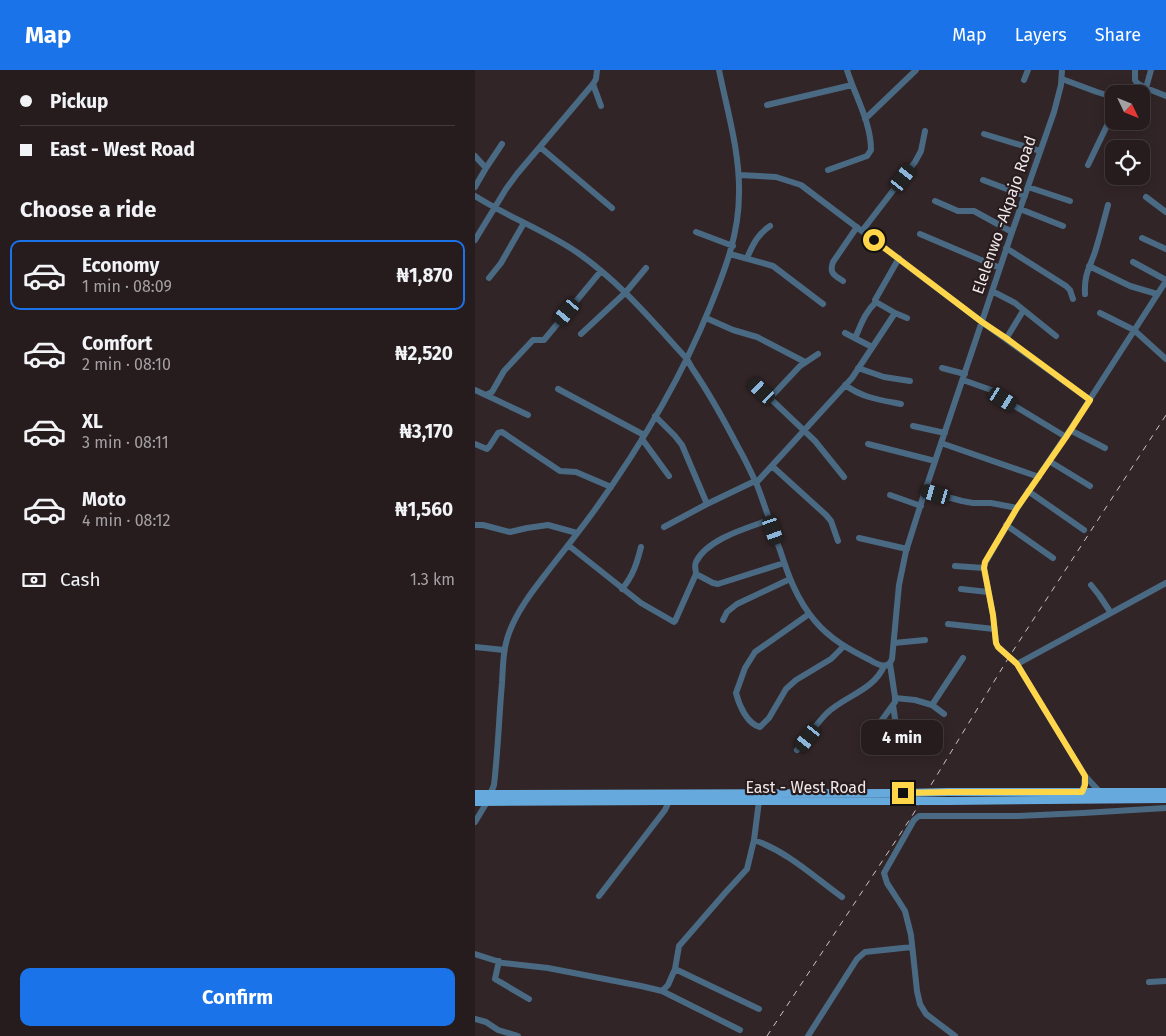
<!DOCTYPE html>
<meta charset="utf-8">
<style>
body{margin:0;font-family:"Fira Sans",sans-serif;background:#32292a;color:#f1f3f6;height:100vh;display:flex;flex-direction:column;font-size:19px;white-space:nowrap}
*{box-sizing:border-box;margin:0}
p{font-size:16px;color:#a4a1a4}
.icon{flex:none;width:28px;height:28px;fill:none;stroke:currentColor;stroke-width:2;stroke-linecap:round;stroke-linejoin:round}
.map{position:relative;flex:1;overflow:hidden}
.side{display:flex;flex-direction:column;background:#261c1d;width:475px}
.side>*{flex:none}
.banner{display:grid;align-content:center;height:110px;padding:0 20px;background:#261c1d}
.needle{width:32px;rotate:133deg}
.buttons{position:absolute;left:630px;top:15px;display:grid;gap:10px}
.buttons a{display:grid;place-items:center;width:45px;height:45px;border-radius:10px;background:#261c1d;box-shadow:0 2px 12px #0003,0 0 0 1px #423a3b;font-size:25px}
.end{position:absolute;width:22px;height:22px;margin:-11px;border:6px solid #ffd54a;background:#111;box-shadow:0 0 0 2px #111}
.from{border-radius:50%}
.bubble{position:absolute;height:35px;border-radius:10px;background:#261c1d;box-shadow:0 2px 12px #0003,0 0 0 1px #423a3b;font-size:16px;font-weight:700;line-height:35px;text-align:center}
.car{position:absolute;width:15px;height:30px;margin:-15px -8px;border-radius:6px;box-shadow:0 0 4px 1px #0007;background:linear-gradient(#222 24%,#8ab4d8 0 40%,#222 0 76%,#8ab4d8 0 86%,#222 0)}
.banner b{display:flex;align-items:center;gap:18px;height:48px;font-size:19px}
.banner b+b{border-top:1px solid #423a3b}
.banner i{width:12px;height:12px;background:#f1f3f6}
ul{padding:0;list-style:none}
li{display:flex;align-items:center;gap:15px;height:70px;margin:0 10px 8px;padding:0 10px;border:2px solid transparent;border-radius:10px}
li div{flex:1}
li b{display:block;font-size:19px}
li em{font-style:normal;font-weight:700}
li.current{border-color:#1a73e8}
li>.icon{width:45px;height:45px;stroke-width:1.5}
h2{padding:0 20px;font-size:22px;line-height:60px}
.pay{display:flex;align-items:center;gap:12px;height:55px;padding:0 20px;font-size:19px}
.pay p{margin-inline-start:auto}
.primary-button{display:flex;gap:10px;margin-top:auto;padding:10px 20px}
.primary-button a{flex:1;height:58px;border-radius:10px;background:#1a73e8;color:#fff;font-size:20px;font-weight:700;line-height:58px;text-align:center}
header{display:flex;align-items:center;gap:30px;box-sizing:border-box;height:70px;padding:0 25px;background:#1a73e8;color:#fff}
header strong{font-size:24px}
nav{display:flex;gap:28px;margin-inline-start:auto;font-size:18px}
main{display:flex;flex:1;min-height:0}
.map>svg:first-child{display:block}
</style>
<header>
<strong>Map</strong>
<nav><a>Map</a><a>Layers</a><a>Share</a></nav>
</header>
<main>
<section class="side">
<div class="banner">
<b><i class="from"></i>Pickup</b>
<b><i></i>East - West Road</b>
</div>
<h2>Choose a ride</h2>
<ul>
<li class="current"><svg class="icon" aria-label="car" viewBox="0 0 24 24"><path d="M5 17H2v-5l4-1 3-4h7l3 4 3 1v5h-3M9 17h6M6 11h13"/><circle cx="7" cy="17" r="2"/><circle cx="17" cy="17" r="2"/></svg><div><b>Economy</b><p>1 min · 08:09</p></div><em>₦1,870</em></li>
<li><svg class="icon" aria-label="car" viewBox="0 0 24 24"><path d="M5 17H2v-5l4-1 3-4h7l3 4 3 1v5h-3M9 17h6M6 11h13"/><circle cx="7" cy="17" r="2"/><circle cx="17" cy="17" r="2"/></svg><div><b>Comfort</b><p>2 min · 08:10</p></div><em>₦2,520</em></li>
<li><svg class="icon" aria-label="car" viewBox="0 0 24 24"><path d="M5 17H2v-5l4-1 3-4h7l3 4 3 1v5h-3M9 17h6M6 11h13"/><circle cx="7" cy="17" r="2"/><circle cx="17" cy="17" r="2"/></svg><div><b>XL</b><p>3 min · 08:11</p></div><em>₦3,170</em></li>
<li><svg class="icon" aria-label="car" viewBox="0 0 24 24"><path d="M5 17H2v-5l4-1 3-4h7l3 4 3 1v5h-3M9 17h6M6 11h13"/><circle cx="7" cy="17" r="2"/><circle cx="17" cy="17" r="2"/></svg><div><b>Moto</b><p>4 min · 08:12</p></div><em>₦1,560</em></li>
</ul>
<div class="pay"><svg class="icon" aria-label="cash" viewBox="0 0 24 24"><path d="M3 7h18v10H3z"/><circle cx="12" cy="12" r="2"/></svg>Cash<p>1.3 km</p></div>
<div class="primary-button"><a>Confirm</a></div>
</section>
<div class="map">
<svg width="691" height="966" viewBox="0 0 691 966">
<rect width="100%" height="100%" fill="#322527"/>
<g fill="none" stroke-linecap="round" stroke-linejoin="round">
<path stroke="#4a6a83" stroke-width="6" d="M 587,9 L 622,22 L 635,26 L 639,26
M 549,10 L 553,0
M 662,13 L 671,18 L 691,26
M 118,14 L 126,36
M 671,18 L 676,0
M 657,24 L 660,21 L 662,13 L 660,10 L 660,0
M 292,35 L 377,15
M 390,49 L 441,0
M 509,64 L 565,81
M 65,77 L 137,138
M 0,86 L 11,98
M 613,95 L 639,41
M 353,100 L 392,86 L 396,80 C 396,52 380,26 372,0
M 264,105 L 301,107 L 326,115 L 507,252 L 615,330
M 508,110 L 550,126
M 0,117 L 11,98 L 27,74
M 553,117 L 595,131
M 0,126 C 33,147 71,161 103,183 C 146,213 178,252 212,289 L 217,298 C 234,323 249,350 263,377 C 270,389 276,402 282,415 C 290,436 297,458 305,480 C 313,505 322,530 340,551 C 355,569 375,580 395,590 C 403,595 413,600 417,589 L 424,515 L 431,481 L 450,421 L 537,162 L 579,42 L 586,15 L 587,0
M 671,127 L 691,142
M 460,131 L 483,141 L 499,141 L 537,162
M 545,139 L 588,156
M 387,161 L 440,92 L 446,81 L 450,61
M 221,162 L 258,176
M 445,164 L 525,198
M 667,168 L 691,179
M 0,170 L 31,119 L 42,104 L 118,14 L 121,9 L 122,0
M 531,178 L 591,216 L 595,220 L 598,229
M 255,184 L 298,196 L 348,234
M 272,188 C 278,174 283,164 295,156
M 658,192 L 691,210
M 614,196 L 655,216 L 682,224
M 14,208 L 26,193 L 49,153
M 368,211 C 359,205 354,203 358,192 L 382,157
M 517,221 L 540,233 L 581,266
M 610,224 C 609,205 614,199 620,182 C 625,166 629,150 633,135
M 401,232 L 420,243 L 432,248
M 625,243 L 659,260 L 691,289
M 231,248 L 258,260 L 282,267 L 330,292
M 370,263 L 397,277
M 106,264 L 151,222 L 171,198
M 380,268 C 386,255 390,242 401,232 L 400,230 L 424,188
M 531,269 L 548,241
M 383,298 L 409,307 L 435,311
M 467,298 L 490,304
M 488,310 L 519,321 L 528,329 L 591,367
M 279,313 L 340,371 L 369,407
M 370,315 C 388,328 405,330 426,334
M 83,319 L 169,365
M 0,320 L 53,345
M 11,325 L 17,322 L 29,301 L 58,270 L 69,270 L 126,201
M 295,328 L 325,296 L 343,284
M 180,346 L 200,366 L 207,375 L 232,434
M 438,356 L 470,363
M 595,360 L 630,378
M 167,369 L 194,406
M 466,373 L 564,407
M 0,374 L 12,379 L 14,377 L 23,363 L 27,362 L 85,401 L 101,402 L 136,417
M 393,374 L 460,391
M 574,391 L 615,416
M 297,396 L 351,445 L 356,451 L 363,471
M 281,413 L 377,308 L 420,243
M 450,421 L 487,431 L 498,433 L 516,433 L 542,438
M 553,421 L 609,460
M 415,425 L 446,436
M 0,455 L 8,455 L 35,462 L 52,458 L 73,455 L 102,463
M 531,455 L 578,488
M 189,457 L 232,434 L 280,411
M 384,468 L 432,479
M 93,475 L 166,533 L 199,552 L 200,551 L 221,504 C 221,500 219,496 221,492 C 232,469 272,458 294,450
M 480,496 L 509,498
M 221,504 L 238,513 L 243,514 L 309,493
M 616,515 L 624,525 L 636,543
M 147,519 C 158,506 162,493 166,477
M 486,519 L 513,522
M 334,544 L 280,582 L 270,598 L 261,623 C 264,635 272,654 285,657 L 294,648 L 311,619 L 321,610 L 356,589 L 369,576
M 248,550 L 252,542 L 262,534 L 315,509
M 473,554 L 519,559
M 419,573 L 450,570
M 0,577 L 29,580
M 542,594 L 691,513
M 420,628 L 440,630 L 457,635 L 469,644
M 418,635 L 425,682
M 457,635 L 488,588
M 322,680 C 332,668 341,654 352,643 C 370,626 399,620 409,596
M 392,680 L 401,658 L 420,632 L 420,627 L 415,594
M 607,722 L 609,715 L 610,706
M 625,722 L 610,706 L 542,594 L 523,577 L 521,573 L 518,545 L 509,498 L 510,493 L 542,438 L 595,360 L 691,211
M 0,752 L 12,732 L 19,715 C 23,681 24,647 27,613 C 28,596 28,579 34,563 C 43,538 61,517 76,497 C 91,478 105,460 119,441 C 165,377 206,309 235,237 C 250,200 264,164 264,124 C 265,82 252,40 244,0
M 279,770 C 313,782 338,806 367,827
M 124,826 L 190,740 L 194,731
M 0,884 L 28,893 L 73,898 L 166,916 L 187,921 L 265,960
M 24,891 L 20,909 L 54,929
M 200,899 L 284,939
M 674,912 L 691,911
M 187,921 L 193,915 L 200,899 L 204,876 L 250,823 L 272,799 L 279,770 L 284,731
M 0,949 L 11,952 L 23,960 L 43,966
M 333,966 L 382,889 L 390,882 L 437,877
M 480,966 L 451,944 L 445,934 L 442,921 L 436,865 L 430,841 L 423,830 L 412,813 L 409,803 L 439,750 L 444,746 L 543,746 L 608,743 L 691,738"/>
<path stroke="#6ad" stroke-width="8" d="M 474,722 L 691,722
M 0,724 L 428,723
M 472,731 L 691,729
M 0,732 L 194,731 L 424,731"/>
<path stroke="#cbc2c4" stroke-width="1" stroke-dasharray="6 6" stroke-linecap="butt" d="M 292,966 L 437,746 L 534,587 L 691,345"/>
<path stroke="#6ad" stroke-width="8" d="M 428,723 L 474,722
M 424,731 L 472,731"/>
</g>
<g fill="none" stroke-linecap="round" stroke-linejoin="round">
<path stroke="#ffd54a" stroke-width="6" d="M 399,170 L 507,252 L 531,268 L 615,330 L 591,367 L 542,438 L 510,492 L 509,498 L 518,545 L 521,573 L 523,577 L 542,594 L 610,706 L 610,715 L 607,722 L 474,722 L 428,723"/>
</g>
<g text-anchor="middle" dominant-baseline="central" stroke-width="4.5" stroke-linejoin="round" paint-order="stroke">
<g font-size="16" fill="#efe7e8" stroke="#281c1e">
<text transform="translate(529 145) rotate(-71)">Elelenwo -Akpajo Road</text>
<text x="331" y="717">East - West Road</text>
</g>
</g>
</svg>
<div class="buttons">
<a><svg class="needle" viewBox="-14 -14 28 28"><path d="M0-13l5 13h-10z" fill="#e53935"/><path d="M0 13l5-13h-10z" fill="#a4a1a4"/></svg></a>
<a><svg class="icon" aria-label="locate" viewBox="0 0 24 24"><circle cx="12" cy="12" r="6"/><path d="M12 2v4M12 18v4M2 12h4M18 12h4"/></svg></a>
</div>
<i class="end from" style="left:399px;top:170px"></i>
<i class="end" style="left:428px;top:723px"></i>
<div class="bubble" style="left:386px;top:650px;width:82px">4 min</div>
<i class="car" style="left:428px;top:108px;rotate:37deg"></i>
<i class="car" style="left:92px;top:242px;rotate:220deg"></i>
<i class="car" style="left:287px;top:321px;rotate:313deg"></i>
<i class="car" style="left:528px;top:329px;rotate:122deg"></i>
<i class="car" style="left:461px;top:424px;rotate:286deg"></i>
<i class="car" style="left:298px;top:460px;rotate:161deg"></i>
<i class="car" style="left:333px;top:668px;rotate:219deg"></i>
</div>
</main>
